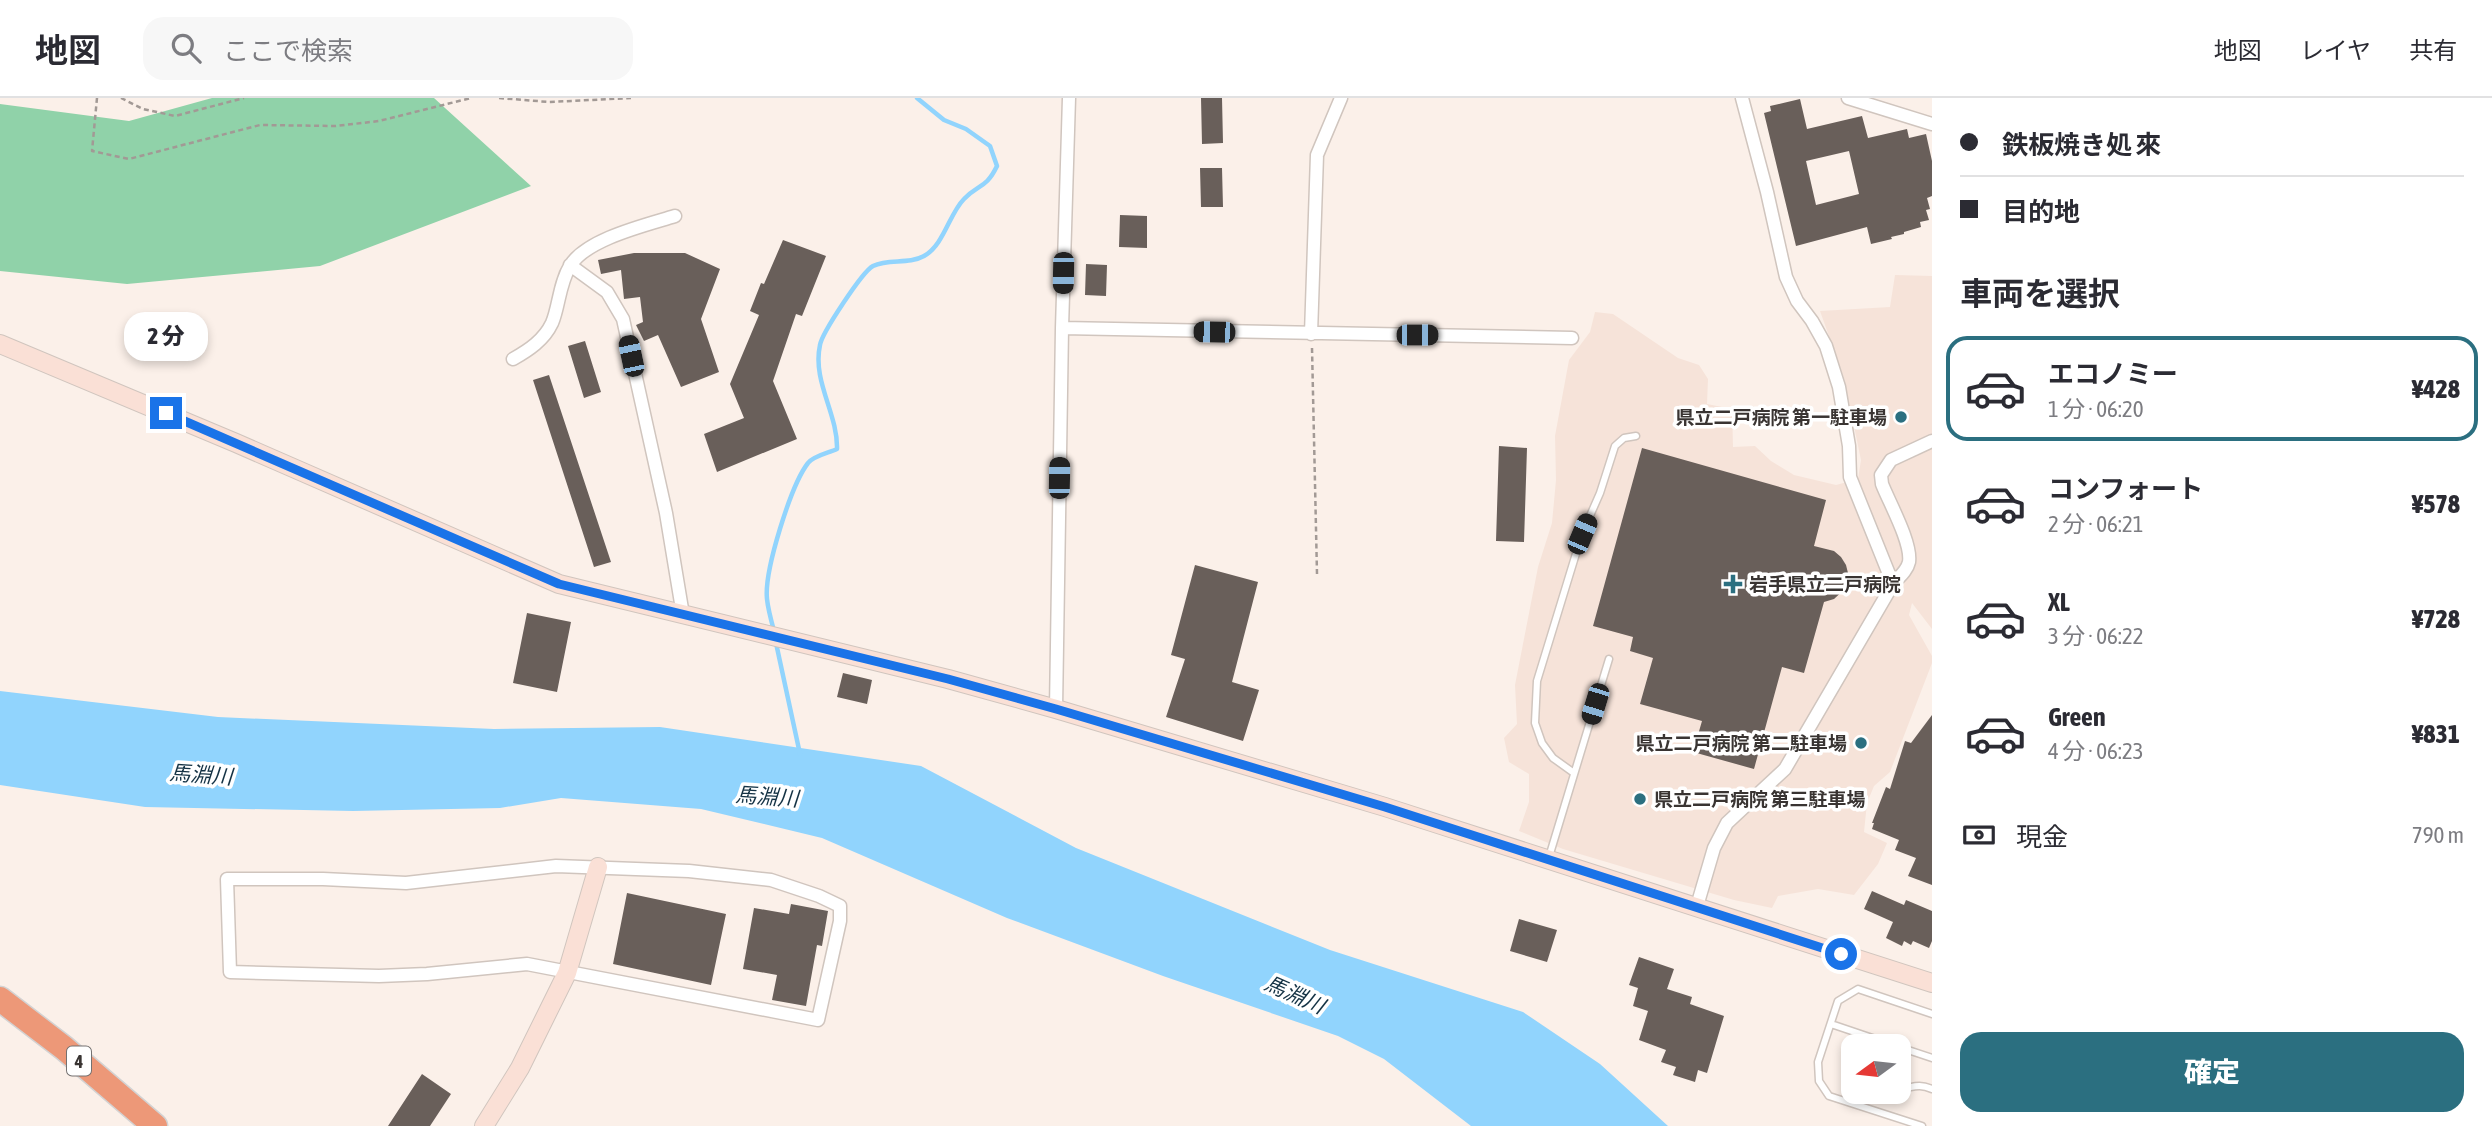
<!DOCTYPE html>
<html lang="ja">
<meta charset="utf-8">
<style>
body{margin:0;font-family:"Asap Condensed","Noto Sans JP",sans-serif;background:#f7f7f7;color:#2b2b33;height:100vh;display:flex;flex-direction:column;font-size:26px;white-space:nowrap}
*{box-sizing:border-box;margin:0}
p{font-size:23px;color:#7c7c81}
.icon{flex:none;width:38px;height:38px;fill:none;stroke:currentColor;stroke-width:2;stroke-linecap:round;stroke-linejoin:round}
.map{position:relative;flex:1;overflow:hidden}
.details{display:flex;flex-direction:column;background:#fff;width:560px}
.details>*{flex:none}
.banner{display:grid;align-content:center;height:154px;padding:0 28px;background:#fff}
.needle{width:46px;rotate:255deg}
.fabs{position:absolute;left:1841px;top:936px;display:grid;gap:14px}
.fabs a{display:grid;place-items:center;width:70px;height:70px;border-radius:14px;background:#fff;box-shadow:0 4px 10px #0003;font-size:35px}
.end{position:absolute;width:32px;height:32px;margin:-16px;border:9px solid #1a73e8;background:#fff;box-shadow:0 0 0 4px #fff}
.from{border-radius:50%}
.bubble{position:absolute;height:49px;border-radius:21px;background:#fff;box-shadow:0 4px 10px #0003;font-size:23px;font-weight:800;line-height:49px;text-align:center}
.car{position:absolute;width:21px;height:42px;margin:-21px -10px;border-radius:9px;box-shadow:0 0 5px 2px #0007;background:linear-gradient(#222 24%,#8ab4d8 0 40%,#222 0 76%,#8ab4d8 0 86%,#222 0)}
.banner b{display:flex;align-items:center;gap:24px;height:66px;font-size:26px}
.banner b+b{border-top:2px solid #e1e1e2}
.banner i{width:18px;height:18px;background:#2b2b33}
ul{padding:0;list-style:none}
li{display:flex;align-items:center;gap:21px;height:105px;margin:0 14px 10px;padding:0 14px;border:4px solid transparent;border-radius:21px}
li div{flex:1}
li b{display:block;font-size:26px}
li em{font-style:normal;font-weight:800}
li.active{border-color:#2b6f80}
li>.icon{width:63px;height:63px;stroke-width:1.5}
h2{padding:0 28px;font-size:32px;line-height:84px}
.pay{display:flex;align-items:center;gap:18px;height:77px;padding:0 28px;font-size:26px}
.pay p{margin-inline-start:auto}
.primary-button{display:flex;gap:14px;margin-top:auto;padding:14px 28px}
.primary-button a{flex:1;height:80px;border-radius:21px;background:#2b6f80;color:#fff;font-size:28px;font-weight:800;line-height:80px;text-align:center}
header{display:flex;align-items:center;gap:42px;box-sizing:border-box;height:98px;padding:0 35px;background:#fff;border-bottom:2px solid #e1e1e2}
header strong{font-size:33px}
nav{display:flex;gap:38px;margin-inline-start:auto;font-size:24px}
.search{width:490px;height:63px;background:#f7f7f7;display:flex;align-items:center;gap:18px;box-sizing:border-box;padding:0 24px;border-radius:21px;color:#7c7c81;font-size:26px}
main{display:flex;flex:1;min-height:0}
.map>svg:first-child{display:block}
</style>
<header>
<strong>地図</strong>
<div class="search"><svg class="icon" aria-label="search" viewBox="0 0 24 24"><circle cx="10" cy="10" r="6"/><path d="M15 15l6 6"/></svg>ここで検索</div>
<nav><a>地図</a><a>レイヤ</a><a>共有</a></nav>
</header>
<main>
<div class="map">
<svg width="1932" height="1028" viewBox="0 0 1932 1028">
<rect width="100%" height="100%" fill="#fbf0e9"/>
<path fill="#f6e3d9" d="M 1895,177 L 1932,178 L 1932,531 L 1912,505 L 1909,517 L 1932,558 L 1932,565 L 1890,674 L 1874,688 L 1867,705 L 1864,734 L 1887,745 L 1878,766 L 1854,797 L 1818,791 L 1778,798 L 1772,810 L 1734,802 L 1563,751 L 1519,733 L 1529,704 L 1529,676 L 1509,664 L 1504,640 L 1517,626 L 1515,587 L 1538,469 L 1552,425 L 1556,382 L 1555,338 L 1569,262 L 1590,234 L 1595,214 L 1613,216 L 1678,260 L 1699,267 L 1708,281 L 1707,306 L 1732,311 L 1733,349 L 1755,348 L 1771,363 L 1794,377 L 1836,387 L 1858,381 L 1861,362 L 1844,280 L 1820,213 L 1890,209 Z"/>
<path fill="#90d2a9" d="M 212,0 L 434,0 L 531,88 L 320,168 L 127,186 L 0,173 L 0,6 L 129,23 Z"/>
<path fill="#91d4fd" d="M 0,593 L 218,619 L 494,631 L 660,629 L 921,668 L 1076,750 L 1330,852 L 1523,914 L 1600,966 L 1668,1028 L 1471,1028 L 1384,961 L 1338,938 L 1163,878 L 1007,820 L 822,740 L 701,711 L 561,700 L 500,710 L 353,713 L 145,709 L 0,687 Z"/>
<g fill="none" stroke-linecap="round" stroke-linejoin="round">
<path stroke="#91d4fd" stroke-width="4.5" d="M 774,533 C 771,522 768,511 767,501 C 764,473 791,387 808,365 C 813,358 828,355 837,351 C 838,316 812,283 820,247 C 822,235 862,174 873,168 C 889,160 908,167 924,158 C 944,147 949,116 964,101 C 978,86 986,91 997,68 L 990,48 L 966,31 L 944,22 L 917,0
M 776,545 L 800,656"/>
</g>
<path fill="#695f5a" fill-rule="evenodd" d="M 1201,0 L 1222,0 L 1223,45 L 1202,46 Z
M 1800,1 L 1807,31 L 1862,18 L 1868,40 L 1907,31 L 1909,40 L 1926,36 L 1932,63 L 1932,98 L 1927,100 L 1930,111 L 1926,112 L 1929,122 L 1920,124 L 1921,129 L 1904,134 L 1904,136 L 1891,139 L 1892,141 L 1871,146 L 1867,129 L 1796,148 L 1764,15 L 1771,13 L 1770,8 ZM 1849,53 L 1859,96 L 1816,107 L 1806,63 Z
M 1200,70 L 1222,70 L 1223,109 L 1201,109 Z
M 1120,117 L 1147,118 L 1147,150 L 1119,149 Z
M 783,142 L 826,158 L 802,218 L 796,216 L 773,283 L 797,341 L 717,374 L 704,336 L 744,320 L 730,286 L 759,217 L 750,213 L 761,185 L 764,186 Z
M 634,155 L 685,155 L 720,171 L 701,221 L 719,274 L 681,289 L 658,237 L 644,243 L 636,227 L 643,224 L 640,199 L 624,201 L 621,172 L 601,176 L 598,162 Z
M 1086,166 L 1107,167 L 1106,198 L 1085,197 Z
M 585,243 L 601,294 L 584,300 L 568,248 Z
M 549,277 L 611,464 L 594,469 L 533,282 Z
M 1499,348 L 1527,350 L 1524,444 L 1496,443 Z
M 1642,350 L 1826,402 L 1814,448 L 1834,453 L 1841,459 L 1846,467 L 1849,479 L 1847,489 L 1834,501 L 1824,504 L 1804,575 L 1782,569 L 1754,671 L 1693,654 L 1702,623 L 1640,606 L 1653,560 L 1630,553 L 1633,539 L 1593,528 Z
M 1195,467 L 1258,484 L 1232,584 L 1259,592 L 1243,643 L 1166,619 L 1185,561 L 1171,557 Z
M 527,515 L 571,524 L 557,594 L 513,585 Z
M 843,575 L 872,582 L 867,606 L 837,599 Z
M 1932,617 L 1932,787 L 1908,778 L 1916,760 L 1895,752 L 1899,742 L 1872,731 L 1874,725 L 1872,725 L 1886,689 L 1890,691 L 1905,643 L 1911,645 Z
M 1872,793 L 1904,807 L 1906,802 L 1932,813 L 1932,843 L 1929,850 L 1913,843 L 1911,847 L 1904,843 L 1902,848 L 1886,840 L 1893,824 L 1864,811 Z
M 627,795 L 726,816 L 711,887 L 613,866 Z
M 791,806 L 828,813 L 822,848 L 817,847 L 806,908 L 772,902 L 777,877 L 743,871 L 754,810 L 789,816 Z
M 1519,821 L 1557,832 L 1547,864 L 1510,853 Z
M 1639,859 L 1674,871 L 1667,891 L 1692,899 L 1690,906 L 1724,918 L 1707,975 L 1698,972 L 1695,984 L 1673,977 L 1676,969 L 1661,964 L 1666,952 L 1639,942 L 1648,913 L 1633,908 L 1638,890 L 1629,887 Z
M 422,976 L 451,996 L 430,1028 L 388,1028 Z"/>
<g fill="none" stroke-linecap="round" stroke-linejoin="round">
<defs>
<path id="lane" d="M 1574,675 L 1553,660 L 1542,645 L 1535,625 L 1537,583 L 1582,436 L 1600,395 L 1615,348 L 1624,340 L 1636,338
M 1549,759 L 1609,561
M 1831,926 L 1896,948
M 1899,949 L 1932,960
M 1899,991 C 1912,990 1918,985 1932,991
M 1922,1028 L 1829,998 L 1819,983 L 1818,964 L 1838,903 L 1858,891 L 1932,916"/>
<path id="street" d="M 1742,0 L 1767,94 L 1786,179 L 1797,203 L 1812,223 L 1826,248 L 1839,289 L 1849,348 L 1850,379 L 1893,486
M 1848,0 L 1932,26
M 570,167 L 607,194 L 623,221 L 666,415 L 683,517
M 1062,230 L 1572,240
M 1311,236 L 1317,57 L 1341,0
M 513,261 C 529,252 544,242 552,225 C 559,209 559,186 570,168 C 586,141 646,127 675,118
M 1056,611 L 1062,230 L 1069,0
M 556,768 L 689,773 L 771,782 L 819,798 L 840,808 L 840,823 L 818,922 L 527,866 L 427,876 L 379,878 L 230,874 L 227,781 L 323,781 L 406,785 Z
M 1697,808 L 1714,750 L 1727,725 L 1785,671 L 1893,486 C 1899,479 1907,473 1909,464 C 1912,445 1889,404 1882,386 L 1881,377 L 1891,362 L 1932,343"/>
<path id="secondary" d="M 0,246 L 236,345 L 559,486 L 948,581 L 1056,611 L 1385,709 L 1932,885
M 484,1028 L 520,970 L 567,875 L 598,769"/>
<path id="highway" d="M 0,901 L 64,950 L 155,1028"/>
</defs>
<use href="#lane" stroke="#d0c5be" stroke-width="9"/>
<use href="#street" stroke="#d0c5be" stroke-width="15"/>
<use href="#secondary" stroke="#d0c5be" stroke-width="20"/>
<use href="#highway" stroke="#d3d2d2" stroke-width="27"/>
<path stroke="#a29995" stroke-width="2.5" stroke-dasharray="5 3.5" stroke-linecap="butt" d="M 97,0 L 92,53 L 129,61 L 260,27 L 336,28 L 379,23 L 471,0
M 121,0 L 143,11 L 175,18 L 244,0
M 499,0 L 549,4 L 631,0
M 1312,250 L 1317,476"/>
<use href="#lane" stroke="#fff" stroke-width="6"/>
<use href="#street" stroke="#fff" stroke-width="12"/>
<use href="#secondary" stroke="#fae0d6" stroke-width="18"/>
<use href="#highway" stroke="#ed9878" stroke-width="24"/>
</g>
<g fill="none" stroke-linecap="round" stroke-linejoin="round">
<path stroke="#1a73e8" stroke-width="9" d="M 166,315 L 559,486 L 948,581 L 1056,611 L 1385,709 L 1841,856"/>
</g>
<g fill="#2b6f80" stroke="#fff" stroke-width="2.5">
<circle cx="1901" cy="319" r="7"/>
<path d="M1729.5 475.5h7v7h7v7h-7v7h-7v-7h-7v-7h7z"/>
<circle cx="1861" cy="645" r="7"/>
<circle cx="1640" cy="701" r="7"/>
</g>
<g text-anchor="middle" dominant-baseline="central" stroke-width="7" stroke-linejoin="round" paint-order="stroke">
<rect fill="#fff" stroke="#747170" stroke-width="2" x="67" y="948.5" width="24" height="29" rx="5"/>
<g font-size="18" font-weight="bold" fill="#393432">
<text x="79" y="963">4</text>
</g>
<g font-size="19" font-weight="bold" fill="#393432" stroke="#fff" text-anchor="end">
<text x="1887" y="319">県立二戸病院 第一駐車場</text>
<text x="1749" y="486" text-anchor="start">岩手県立二戸病院</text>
<text x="1847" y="645">県立二戸病院 第二駐車場</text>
<text x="1654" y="701" text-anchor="start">県立二戸病院 第三駐車場</text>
</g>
<g font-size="21" font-style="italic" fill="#143244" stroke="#fff">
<text transform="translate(201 676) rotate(4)">馬淵川</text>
<text transform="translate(767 698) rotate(4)">馬淵川</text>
<text transform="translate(1295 896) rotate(24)">馬淵川</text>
</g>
</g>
</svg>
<div class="fabs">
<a><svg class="needle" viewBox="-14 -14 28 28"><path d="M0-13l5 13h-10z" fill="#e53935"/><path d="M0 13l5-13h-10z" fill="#7c7c81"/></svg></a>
</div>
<i class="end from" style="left:1841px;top:856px"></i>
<i class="end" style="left:166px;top:315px"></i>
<div class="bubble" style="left:124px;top:214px;width:84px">2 分</div>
<i class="car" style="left:1063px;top:175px;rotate:181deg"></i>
<i class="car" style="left:1214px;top:234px;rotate:271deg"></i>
<i class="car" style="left:1417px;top:237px;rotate:90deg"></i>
<i class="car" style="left:631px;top:258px;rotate:348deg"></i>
<i class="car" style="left:1059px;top:380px;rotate:1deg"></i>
<i class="car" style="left:1582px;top:436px;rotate:23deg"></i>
<i class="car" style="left:1595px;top:606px;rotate:197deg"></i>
</div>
<section class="details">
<div class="banner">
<b><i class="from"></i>鉄板焼き処 來</b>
<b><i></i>目的地</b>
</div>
<h2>車両を選択</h2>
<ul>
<li class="active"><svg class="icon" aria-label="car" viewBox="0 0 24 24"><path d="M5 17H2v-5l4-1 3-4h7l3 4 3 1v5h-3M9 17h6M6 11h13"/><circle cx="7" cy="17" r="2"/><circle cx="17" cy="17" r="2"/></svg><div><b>エコノミー</b><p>1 分 · 06:20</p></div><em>¥428</em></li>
<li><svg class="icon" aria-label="car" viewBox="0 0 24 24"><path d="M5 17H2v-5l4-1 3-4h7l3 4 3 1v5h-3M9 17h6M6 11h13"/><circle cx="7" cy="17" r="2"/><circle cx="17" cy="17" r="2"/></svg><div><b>コンフォート</b><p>2 分 · 06:21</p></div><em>¥578</em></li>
<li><svg class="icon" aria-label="car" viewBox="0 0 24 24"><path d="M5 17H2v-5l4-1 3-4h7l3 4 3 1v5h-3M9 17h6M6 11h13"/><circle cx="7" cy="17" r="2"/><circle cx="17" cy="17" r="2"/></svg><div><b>XL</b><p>3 分 · 06:22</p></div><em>¥728</em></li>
<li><svg class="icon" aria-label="car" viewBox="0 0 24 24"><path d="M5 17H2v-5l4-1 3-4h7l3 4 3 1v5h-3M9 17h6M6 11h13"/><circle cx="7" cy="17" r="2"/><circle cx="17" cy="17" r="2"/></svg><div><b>Green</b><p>4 分 · 06:23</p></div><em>¥831</em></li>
</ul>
<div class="pay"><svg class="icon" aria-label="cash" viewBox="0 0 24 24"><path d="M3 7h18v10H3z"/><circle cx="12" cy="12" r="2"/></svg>現金<p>790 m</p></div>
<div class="primary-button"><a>確定</a></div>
</section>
</main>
